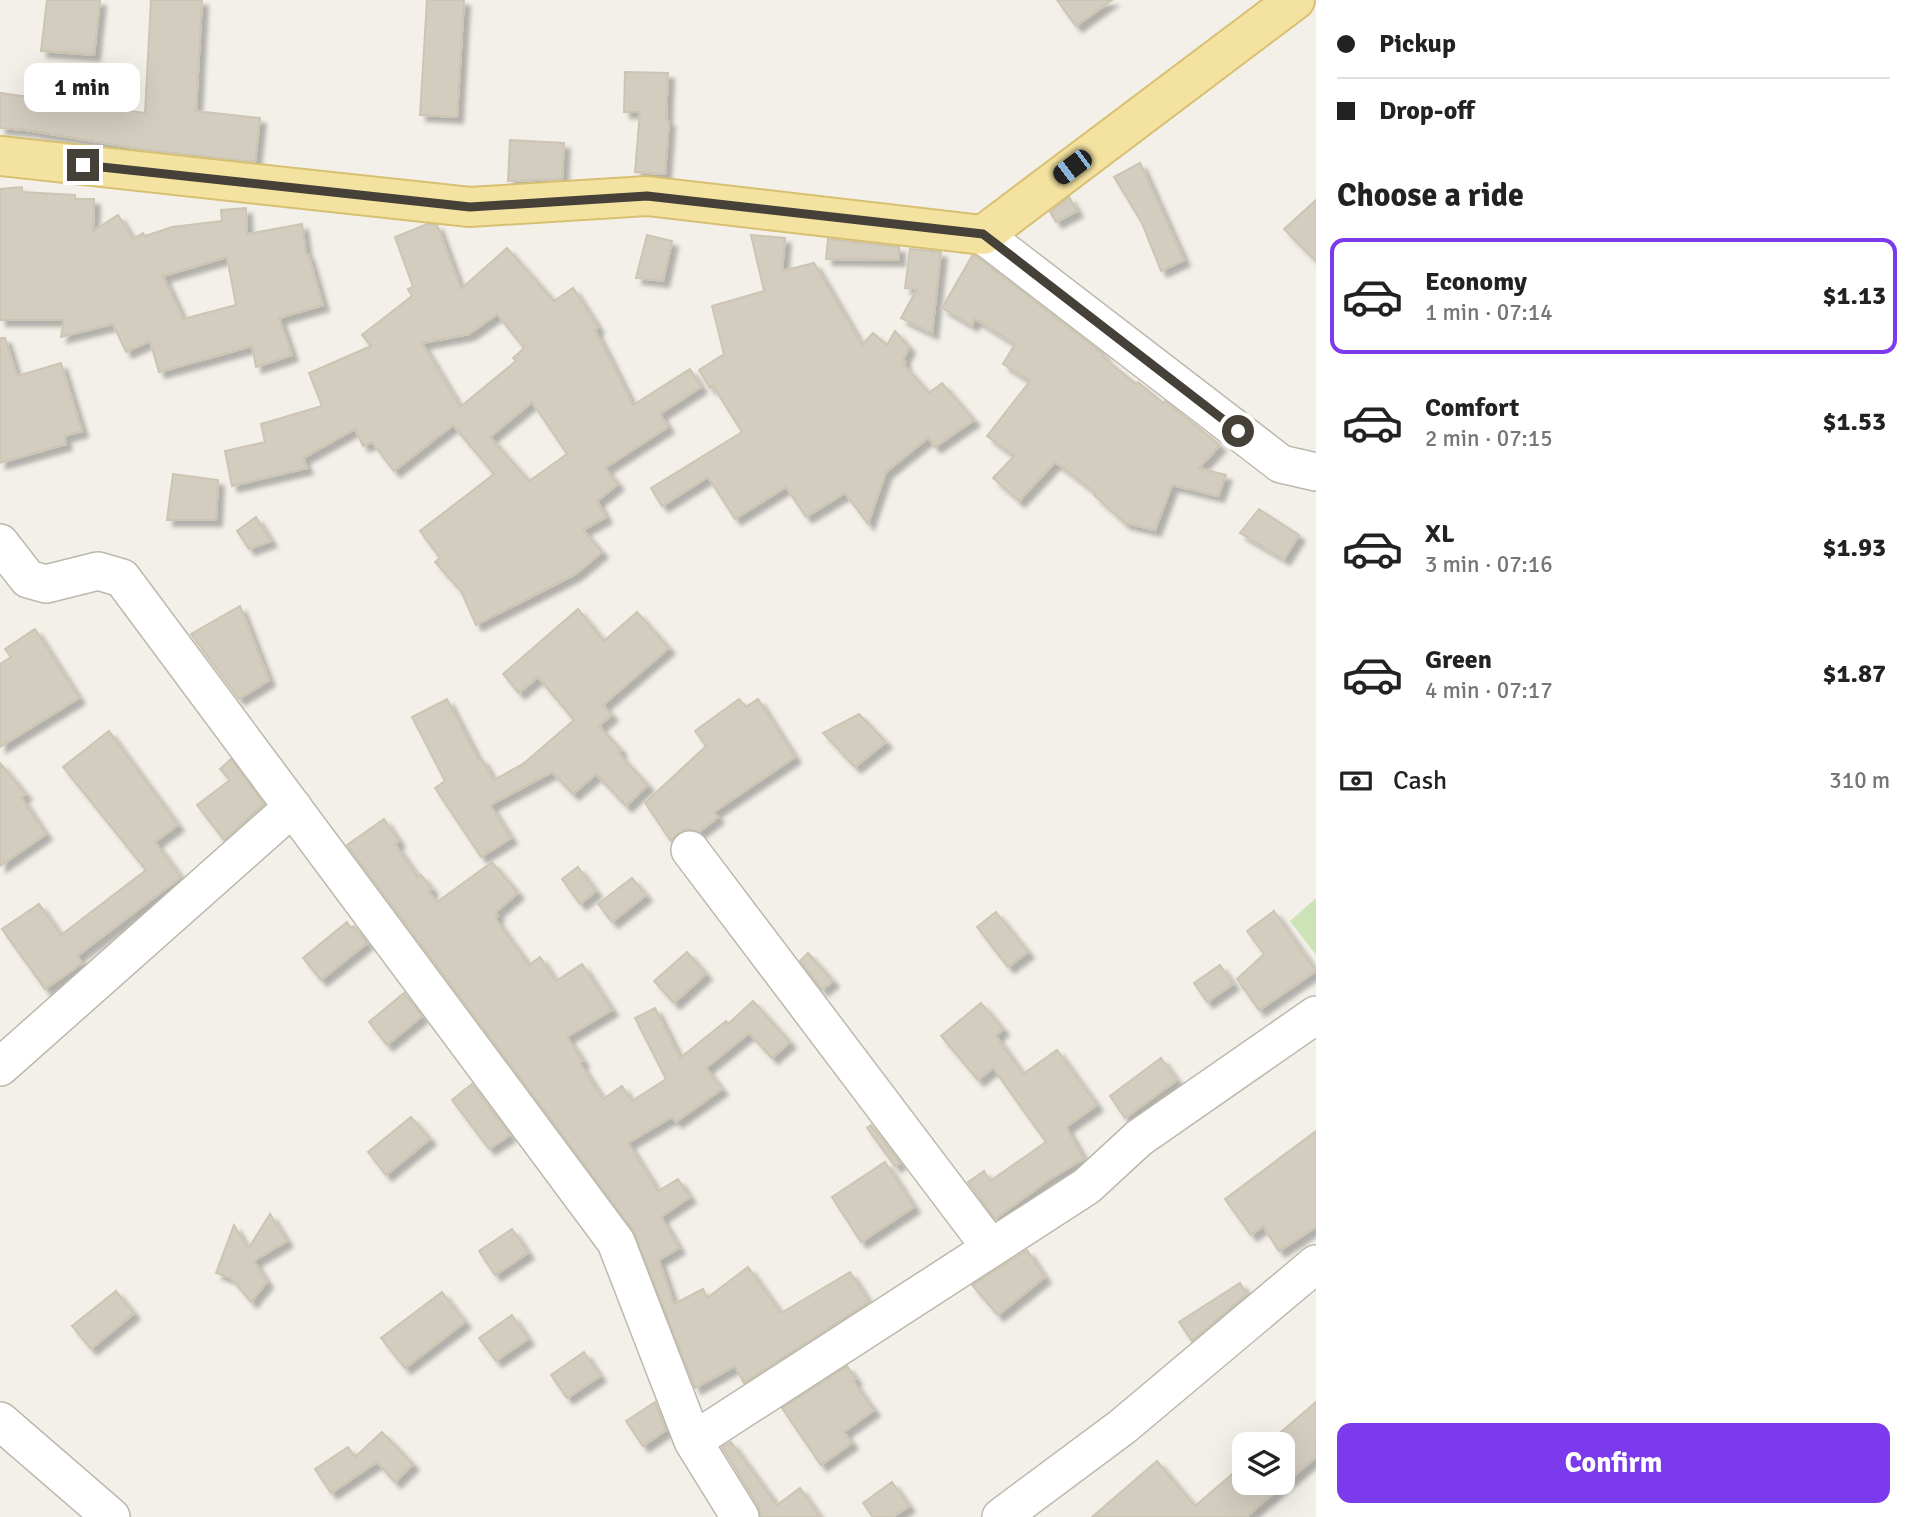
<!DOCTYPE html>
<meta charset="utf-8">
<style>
body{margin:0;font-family:Signika,sans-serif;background:#f6f6f6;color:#222;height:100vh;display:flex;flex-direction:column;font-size:26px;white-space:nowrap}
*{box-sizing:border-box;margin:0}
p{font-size:23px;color:#767676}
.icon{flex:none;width:38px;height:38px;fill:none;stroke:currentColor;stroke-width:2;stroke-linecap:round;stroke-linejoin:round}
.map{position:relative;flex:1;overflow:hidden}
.drawer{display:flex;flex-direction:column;background:#fff;width:595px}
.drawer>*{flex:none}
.hud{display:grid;align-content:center;height:154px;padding:0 21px;background:#fff}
.controls{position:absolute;left:1232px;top:1432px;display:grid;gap:14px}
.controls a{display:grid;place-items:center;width:63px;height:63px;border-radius:14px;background:#fff;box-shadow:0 7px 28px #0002;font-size:35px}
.end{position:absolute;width:32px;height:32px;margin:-16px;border:9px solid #464138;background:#fff;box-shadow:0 0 0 4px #fff}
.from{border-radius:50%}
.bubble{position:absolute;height:49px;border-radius:14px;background:#fff;box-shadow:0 7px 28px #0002;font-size:23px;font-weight:700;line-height:49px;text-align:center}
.car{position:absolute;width:21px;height:42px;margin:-21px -10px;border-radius:9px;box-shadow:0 0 5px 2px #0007;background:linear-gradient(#222 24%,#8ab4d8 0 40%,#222 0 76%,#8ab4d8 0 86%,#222 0)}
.hud b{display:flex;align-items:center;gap:24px;height:66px;font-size:26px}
.hud b+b{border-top:2px solid #e0e0e0}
.hud i{width:18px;height:18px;background:#222}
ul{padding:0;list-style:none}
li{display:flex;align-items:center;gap:21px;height:116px;margin:0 14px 10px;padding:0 7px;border:4px solid transparent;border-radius:14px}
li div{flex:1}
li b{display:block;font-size:26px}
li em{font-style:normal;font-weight:700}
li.selected{border-color:#7c3aed}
li>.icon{width:63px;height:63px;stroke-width:1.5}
h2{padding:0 21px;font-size:32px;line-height:84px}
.pay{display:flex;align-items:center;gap:18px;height:77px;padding:0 21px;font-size:26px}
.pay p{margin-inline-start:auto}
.primary-button{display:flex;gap:14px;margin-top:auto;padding:14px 21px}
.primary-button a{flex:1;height:80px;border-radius:14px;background:#7c3aed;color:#fff;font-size:28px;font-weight:700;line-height:80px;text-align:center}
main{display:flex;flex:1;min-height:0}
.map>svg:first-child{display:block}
</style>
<main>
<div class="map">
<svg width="1316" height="1517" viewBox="0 0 1316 1517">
<defs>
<filter id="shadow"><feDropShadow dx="6" dy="6" stdDeviation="2" flood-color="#0004"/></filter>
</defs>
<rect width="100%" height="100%" fill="#f3f0e9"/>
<path fill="#cbe3b6" d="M 1316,898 L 1316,955 L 1290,921 Z"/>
<path fill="#d3cdbf" stroke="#cdc5b3" stroke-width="2" fill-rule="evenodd" filter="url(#shadow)" d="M 47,0 L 100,0 L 94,55 L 41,51 Z
M 151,0 L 202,0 L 196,111 L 260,118 L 255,162 L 148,150 L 26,130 L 0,128 L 0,93 L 145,113 Z
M 427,0 L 464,0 L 457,117 L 420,115 Z
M 1057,0 L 1112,0 L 1076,26 Z
M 625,72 L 668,73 L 666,120 L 669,121 L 665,174 L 635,172 L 640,112 L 624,112 Z
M 510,140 L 564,143 L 562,179 L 508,181 Z
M 1140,163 L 1184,260 L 1161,271 L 1142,223 L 1114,177 Z
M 22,187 L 22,192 L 75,195 L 75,199 L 94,199 L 93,231 L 118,215 L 133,239 L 143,233 L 145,236 L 172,227 L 222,221 L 221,210 L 246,208 L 247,234 L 302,224 L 306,254 L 308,254 L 323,305 L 279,318 L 292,355 L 256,367 L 252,346 L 159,372 L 150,341 L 126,352 L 113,324 L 61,337 L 64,320 L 0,320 L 0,189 ZM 227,257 L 236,305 L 183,319 L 163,276 Z
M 1069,197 L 1077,211 L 1056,222 L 1050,212 Z
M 1316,200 L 1316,261 L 1284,229 Z
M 427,224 L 437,225 L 461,289 L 507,248 L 554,301 L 573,288 L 598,327 L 595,330 L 633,405 L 690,369 L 701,387 L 660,414 L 668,427 L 605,468 L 618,484 L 597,501 L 606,517 L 583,530 L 602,552 L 576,574 L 476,625 L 461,591 L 435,562 L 440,558 L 420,531 L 494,474 L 453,425 L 394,471 L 372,442 L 363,446 L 355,429 L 303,458 L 307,468 L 232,486 L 225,451 L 265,442 L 261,424 L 322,406 L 309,373 L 371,346 L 362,335 L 412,296 L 408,289 L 413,287 L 395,237 ZM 497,314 L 524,348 L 513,358 L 516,361 L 460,407 L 422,343 L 469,334 ZM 532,402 L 567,454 L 529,481 L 490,437 Z
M 647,235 L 672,241 L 663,281 L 636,278 Z
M 751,235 L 785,238 L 782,271 L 814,263 L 862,345 L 873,333 L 887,345 L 895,331 L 909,347 L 903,360 L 905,362 L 903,364 L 929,393 L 942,383 L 974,420 L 935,447 L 928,438 L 886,472 L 868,524 L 845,493 L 806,517 L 786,487 L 735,519 L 708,477 L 662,506 L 651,488 L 742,432 L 713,386 L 710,388 L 699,370 L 724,354 L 712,306 L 764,291 Z
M 828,239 L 899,247 L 899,260 L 826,259 Z
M 910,249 L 941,252 L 932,333 L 901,318 L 917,289 L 905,288 Z
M 972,256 L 976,256 L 1105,355 L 1103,357 L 1136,384 L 1138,382 L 1163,403 L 1165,401 L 1220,445 L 1199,468 L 1226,475 L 1218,496 L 1172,485 L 1155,530 L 1125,523 L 1094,495 L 1096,493 L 1055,462 L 1019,501 L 993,478 L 1014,456 L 987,436 L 1030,381 L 1003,364 L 1015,344 L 975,319 L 972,325 L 942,308 Z
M 0,338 L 5,338 L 17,376 L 61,363 L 82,431 L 64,436 L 66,444 L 0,463 Z
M 173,474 L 218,480 L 216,520 L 167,520 Z
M 1259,509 L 1299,535 L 1284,559 L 1240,533 Z
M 256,517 L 271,541 L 249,549 L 237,531 Z
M 240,606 L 269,680 L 239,699 L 191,634 Z
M 578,609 L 604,641 L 637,612 L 669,648 L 603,705 L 612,715 L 599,726 L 621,750 L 618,753 L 648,785 L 626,806 L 596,774 L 573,794 L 552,772 L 490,805 L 511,838 L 481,857 L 435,788 L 445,781 L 412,717 L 447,699 L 478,759 L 481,758 L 494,780 L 523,764 L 574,720 L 538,677 L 519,693 L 503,674 Z
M 35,629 L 79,698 L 0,747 L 0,664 L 11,657 L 5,649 Z
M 739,699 L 746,707 L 758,699 L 795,757 L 714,812 L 718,817 L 699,832 L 687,829 L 678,833 L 671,841 L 645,803 L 706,746 L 695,731 Z
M 859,714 L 886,742 L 855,767 L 823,733 Z
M 109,731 L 178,825 L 155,842 L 181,877 L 77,956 L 82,963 L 45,989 L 2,929 L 39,904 L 61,935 L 146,870 L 63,767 Z
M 231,759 L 264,804 L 224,840 L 197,805 L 230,780 L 220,769 Z
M 0,763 L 26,794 L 21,797 L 46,834 L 0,866 Z
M 384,819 L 399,841 L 395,844 L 418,877 L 421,875 L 432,889 L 429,892 L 437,902 L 492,862 L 518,893 L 496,912 L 498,916 L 495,918 L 529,965 L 540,957 L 556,981 L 582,964 L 612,1010 L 567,1037 L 583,1061 L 580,1063 L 603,1099 L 622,1086 L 632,1101 L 666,1079 L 635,1018 L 655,1008 L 680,1058 L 726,1021 L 728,1024 L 753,1001 L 790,1042 L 772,1058 L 749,1033 L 706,1068 L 722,1089 L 676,1122 L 672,1117 L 628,1143 L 658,1191 L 678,1179 L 690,1197 L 661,1217 L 679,1248 L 659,1260 L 674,1304 L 703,1289 L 707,1298 L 748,1267 L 781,1313 L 850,1272 L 869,1302 L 744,1383 L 735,1366 L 695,1388 L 633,1230 L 347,845 Z
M 578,867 L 596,891 L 580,904 L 562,879 Z
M 632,878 L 646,895 L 612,922 L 598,904 Z
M 1274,911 L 1316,971 L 1259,1010 L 1237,979 L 1264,954 L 1247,931 Z
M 996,912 L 1028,952 L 1008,967 L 977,927 Z
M 347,922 L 351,928 L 354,926 L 367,943 L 321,980 L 303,958 Z
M 687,952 L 706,974 L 674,1003 L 654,981 Z
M 808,953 L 833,981 L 822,990 L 800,961 Z
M 1220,965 L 1233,984 L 1207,1002 L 1194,983 Z
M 404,993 L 422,1016 L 387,1045 L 369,1022 Z
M 981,1003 L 1003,1029 L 996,1036 L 1023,1074 L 1057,1050 L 1097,1105 L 1066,1127 L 1084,1159 L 1050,1179 L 995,1219 L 968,1182 L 984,1171 L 990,1181 L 1046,1142 L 993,1068 L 978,1080 L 941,1036 Z
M 1161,1058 L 1177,1080 L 1125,1118 L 1110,1096 Z
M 472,1084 L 510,1135 L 489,1149 L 452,1100 Z
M 411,1117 L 430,1139 L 386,1175 L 368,1152 Z
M 871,1125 L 900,1163 L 895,1166 L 867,1128 Z
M 1316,1131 L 1316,1227 L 1279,1251 L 1263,1226 L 1251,1235 L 1225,1199 Z
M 885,1162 L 914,1207 L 861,1242 L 832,1197 Z
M 270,1214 L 287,1241 L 254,1261 L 267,1282 L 251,1302 L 231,1278 L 216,1273 L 234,1225 L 248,1249 Z
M 512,1229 L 528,1253 L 495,1275 L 479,1251 Z
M 1027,1250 L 1045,1277 L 998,1315 L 972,1285 Z
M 1240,1283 L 1247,1294 L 1192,1341 L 1179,1322 Z
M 116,1291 L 134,1313 L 91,1349 L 72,1326 Z
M 442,1292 L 465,1322 L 405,1368 L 381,1338 Z
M 512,1315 L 528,1339 L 496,1361 L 479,1338 Z
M 584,1352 L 600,1376 L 567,1398 L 551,1375 Z
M 847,1366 L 856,1379 L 853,1381 L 874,1410 L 844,1432 L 852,1443 L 821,1465 L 782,1408 Z
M 655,1402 L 666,1430 L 643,1446 L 626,1421 Z
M 1316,1402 L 1316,1457 L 1246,1517 L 1092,1517 L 1157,1461 L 1195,1506 L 1244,1464 L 1244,1482 L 1283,1482 L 1283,1444 L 1267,1444 Z
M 382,1432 L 413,1464 L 395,1482 L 377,1462 L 331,1493 L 315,1469 L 348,1447 L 355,1457 Z
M 731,1442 L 777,1505 L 800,1488 L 820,1517 L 761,1517 L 758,1506 L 722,1447 Z
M 892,1482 L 909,1506 L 893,1517 L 873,1517 L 863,1503 Z"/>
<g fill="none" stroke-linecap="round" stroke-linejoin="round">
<defs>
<path id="minor" d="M 983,235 L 1281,464 L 1316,472
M 0,543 L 28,579 L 46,584 L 98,571 L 122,578 L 616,1242 L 693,1441 L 740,1517
M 690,850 L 991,1248
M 0,1067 L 293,807
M 0,1421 L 111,1517
M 693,1441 L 1087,1186 L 1139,1138 L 1316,1015
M 1001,1517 L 1122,1427 L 1316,1264"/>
<path id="major" d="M 0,156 L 470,207 L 647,196 L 983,235 L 1295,0"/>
</defs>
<use href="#minor" stroke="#bdb8ac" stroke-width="40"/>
<use href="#major" stroke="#d8c072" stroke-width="42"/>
<use href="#minor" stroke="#fff" stroke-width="37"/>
<use href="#major" stroke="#f4e2a0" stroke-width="38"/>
</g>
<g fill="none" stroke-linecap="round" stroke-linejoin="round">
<path stroke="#464138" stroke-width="9" d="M 83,165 L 470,207 L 647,196 L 983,234 L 1238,431"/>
</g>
</svg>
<div class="controls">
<a><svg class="icon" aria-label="layers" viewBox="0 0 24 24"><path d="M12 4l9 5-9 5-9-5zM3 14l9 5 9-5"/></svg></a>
</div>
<i class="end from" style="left:1238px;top:431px"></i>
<i class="end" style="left:83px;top:165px"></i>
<div class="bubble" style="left:24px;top:63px;width:116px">1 min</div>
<i class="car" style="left:1072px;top:167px;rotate:233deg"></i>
</div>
<section class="drawer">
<div class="hud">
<b><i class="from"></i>Pickup</b>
<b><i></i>Drop-off</b>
</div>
<h2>Choose a ride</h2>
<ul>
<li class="selected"><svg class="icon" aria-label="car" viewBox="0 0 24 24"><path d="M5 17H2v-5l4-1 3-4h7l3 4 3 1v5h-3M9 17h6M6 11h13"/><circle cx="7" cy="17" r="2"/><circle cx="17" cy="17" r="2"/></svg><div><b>Economy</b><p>1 min · 07:14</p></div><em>$1.13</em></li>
<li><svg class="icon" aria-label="car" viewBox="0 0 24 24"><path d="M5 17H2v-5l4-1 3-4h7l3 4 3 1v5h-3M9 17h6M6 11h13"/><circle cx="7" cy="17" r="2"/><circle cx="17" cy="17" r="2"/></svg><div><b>Comfort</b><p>2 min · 07:15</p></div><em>$1.53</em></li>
<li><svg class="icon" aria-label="car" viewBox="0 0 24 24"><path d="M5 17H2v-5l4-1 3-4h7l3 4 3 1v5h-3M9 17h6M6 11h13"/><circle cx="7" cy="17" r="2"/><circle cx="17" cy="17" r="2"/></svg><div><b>XL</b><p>3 min · 07:16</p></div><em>$1.93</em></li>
<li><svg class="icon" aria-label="car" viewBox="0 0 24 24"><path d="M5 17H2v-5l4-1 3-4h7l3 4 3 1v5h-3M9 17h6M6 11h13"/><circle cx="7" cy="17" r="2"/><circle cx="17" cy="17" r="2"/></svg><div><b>Green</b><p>4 min · 07:17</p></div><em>$1.87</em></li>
</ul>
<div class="pay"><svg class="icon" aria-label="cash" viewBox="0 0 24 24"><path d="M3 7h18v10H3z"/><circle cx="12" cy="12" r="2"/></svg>Cash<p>310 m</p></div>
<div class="primary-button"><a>Confirm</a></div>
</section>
</main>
